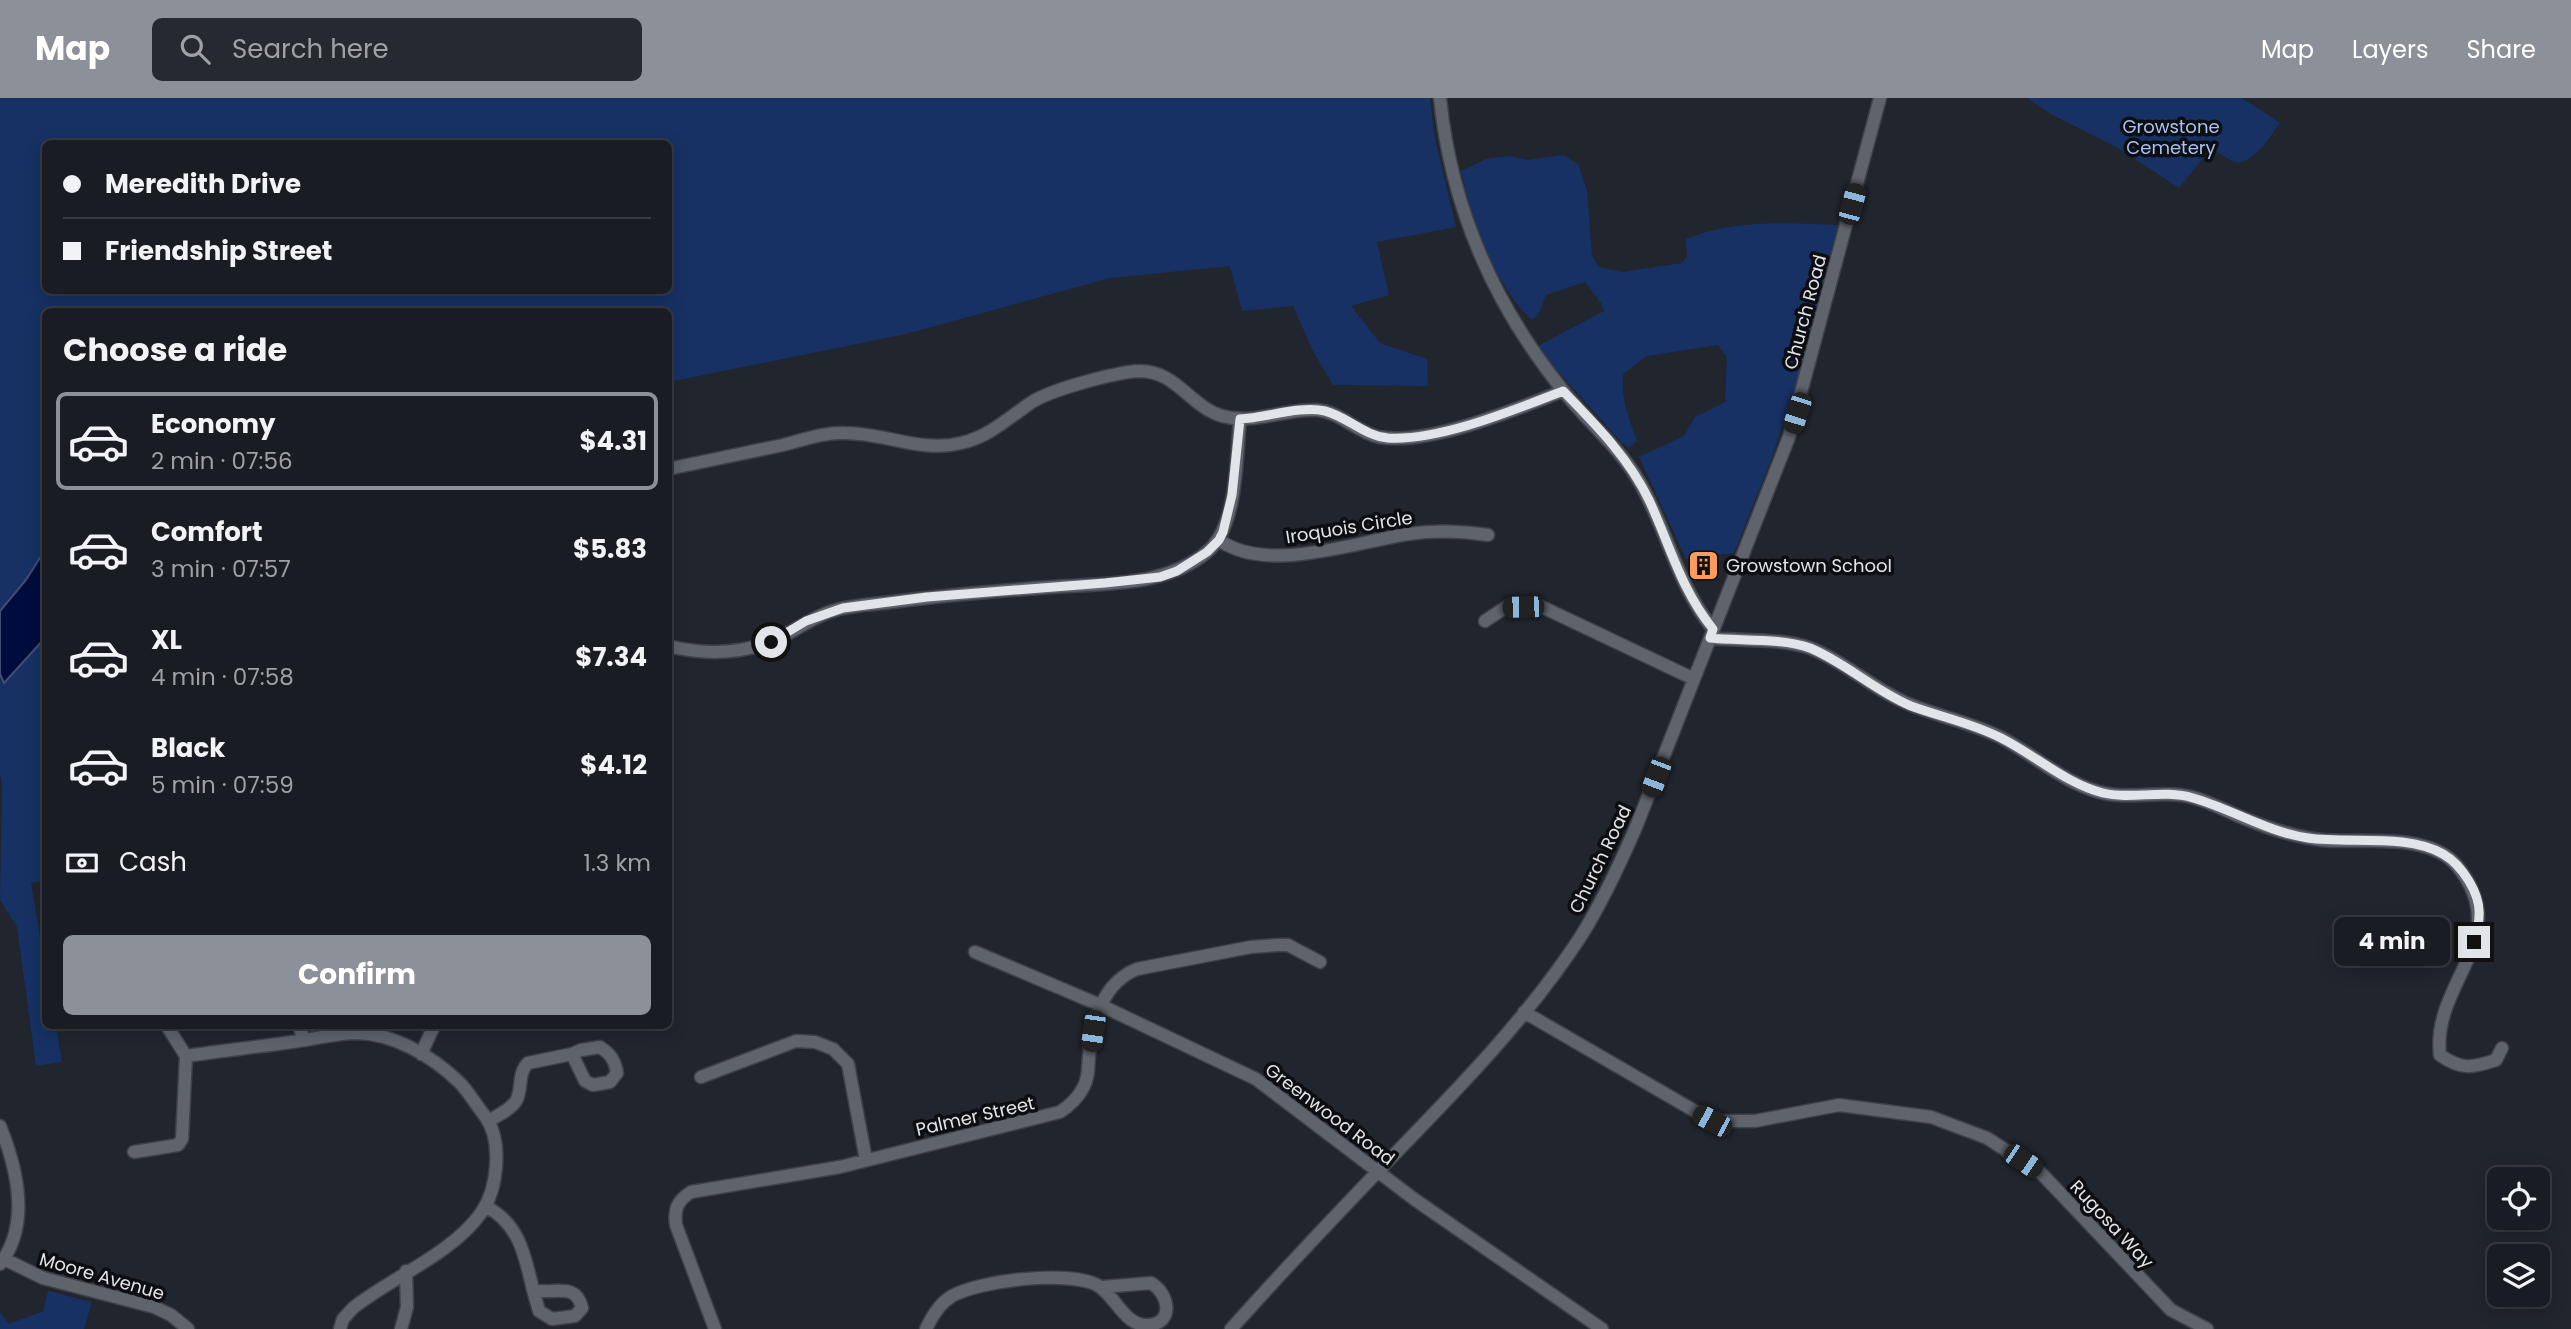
<!DOCTYPE html>
<meta charset="utf-8">
<style>
body{margin:0;font-family:Poppins,sans-serif;background:#26292f;color:#f1f3f6;height:100vh;display:flex;flex-direction:column;font-size:26px;white-space:nowrap}
*{box-sizing:border-box;margin:0}
p{font-size:23px;color:#9fa1a5}
.icon{flex:none;width:38px;height:38px;fill:none;stroke:currentColor;stroke-width:2;stroke-linecap:round;stroke-linejoin:round}
.map{position:relative;flex:1;overflow:hidden}
.drawer{position:absolute;left:42px;top:210px;width:630px;height:721px;display:flex;flex-direction:column;background:#191c22;border-radius:10px;box-shadow:0 4px 18px #0003,0 0 0 2px #373a40}
.drawer>*{flex:none}
.hud{position:absolute;left:42px;top:42px;width:630px;height:154px;border-radius:10px;box-shadow:0 4px 18px #0003,0 0 0 2px #373a40;display:grid;align-content:center;height:154px;padding:0 21px;background:#191c22}
.buttons{position:absolute;left:2487px;top:1069px;display:grid;gap:14px}
.buttons a{display:grid;place-items:center;width:63px;height:63px;border-radius:10px;background:#191c22;box-shadow:0 4px 18px #0003,0 0 0 2px #373a40;font-size:35px}
.end{position:absolute;width:32px;height:32px;margin:-16px;border:9px solid #e1e4e9;background:#111;box-shadow:0 0 0 4px #111}
.from{border-radius:50%}
.bubble{position:absolute;height:49px;border-radius:10px;background:#191c22;box-shadow:0 4px 18px #0003,0 0 0 2px #373a40;font-size:23px;font-weight:700;line-height:49px;text-align:center}
.car{position:absolute;width:21px;height:42px;margin:-21px -10px;border-radius:9px;box-shadow:0 0 5px 2px #0007;background:linear-gradient(#222 24%,#8ab4d8 0 40%,#222 0 76%,#8ab4d8 0 86%,#222 0)}
.hud b{display:flex;align-items:center;gap:24px;height:66px;font-size:26px}
.hud b+b{border-top:2px solid #373a40}
.hud i{width:18px;height:18px;background:#f1f3f6}
ul{padding:0;list-style:none}
li{display:flex;align-items:center;gap:21px;height:98px;margin:0 14px 10px;padding:0 7px;border:4px solid transparent;border-radius:10px}
li div{flex:1}
li b{display:block;font-size:26px}
li em{font-style:normal;font-weight:700}
li.active{border-color:#8c9099}
li>.icon{width:63px;height:63px;stroke-width:1.5}
h2{padding:0 21px;font-size:32px;line-height:84px}
.pay{display:flex;align-items:center;gap:18px;height:77px;padding:0 21px;font-size:26px}
.pay p{margin-inline-start:auto}
.cta{display:flex;gap:14px;margin-top:auto;padding:14px 21px}
.cta a{flex:1;height:80px;border-radius:10px;background:#8c9099;color:#fff;font-size:28px;font-weight:700;line-height:80px;text-align:center}
header{display:flex;align-items:center;gap:42px;box-sizing:border-box;height:98px;padding:0 35px;background:#8c9099;color:#fff}
header strong{font-size:33px}
nav{display:flex;gap:38px;margin-inline-start:auto;font-size:24px}
.search{width:490px;height:63px;background:#26292f;display:flex;align-items:center;gap:18px;box-sizing:border-box;padding:0 24px;border-radius:10px;color:#9fa1a5;font-size:26px}
.map>svg:first-child{display:block}
</style>
<header>
<strong>Map</strong>
<div class="search"><svg class="icon" aria-label="search" viewBox="0 0 24 24"><circle cx="10" cy="10" r="6"/><path d="M15 15l6 6"/></svg>Search here</div>
<nav><a>Map</a><a>Layers</a><a>Share</a></nav>
</header>
<div class="map">
<svg width="2571" height="1231" viewBox="0 0 2571 1231">
<rect width="100%" height="100%" fill="#21252d"/>
<path fill="#173164" fill-rule="evenodd" d="M 0,0 L 1430,0 L 1434,36 L 1456,129 L 1377,144 L 1389,197 L 1351,208 L 1380,245 L 1427,261 L 1428,288 L 1333,287 L 1312,251 L 1293,208 L 1242,213 L 1230,168 L 1110,180 L 906,236 L 669,284 L 668,214 L 46,214 L 46,782 L 31,785 L 45,869 L 46,928 L 56,928 L 62,964 L 36,968 L 17,829 L 0,802 L 2,688 L 0,675 ZM 46,46 L 668,46 L 668,192 L 46,192 Z
M 2027,0 L 2242,0 L 2280,25 C 2271,37 2252,68 2235,64 C 2228,62 2222,56 2215,53 L 2208,54 L 2179,90 L 2120,51 L 2051,16 Z
M 1563,57 L 1578,66 L 1587,92 L 1592,158 L 1599,169 L 1622,174 L 1682,165 L 1687,159 L 1686,141 C 1735,121 1786,125 1838,127 L 1797,284 L 1771,362 L 1734,455 L 1686,461 L 1639,359 L 1684,338 L 1695,319 L 1725,304 L 1727,259 L 1718,247 L 1647,258 L 1623,276 C 1621,301 1628,319 1637,342 L 1629,350 L 1622,345 L 1536,249 L 1604,213 L 1601,205 L 1585,184 L 1546,197 L 1538,217 L 1532,222 C 1493,186 1473,124 1461,73 L 1486,61 L 1509,58 L 1528,62 Z
M 48,1193 L 92,1204 L 84,1231 L 0,1231 L 0,1215 L 9,1226 L 43,1213 Z"/>
<path fill="#000c3d" stroke="#444d71" stroke-width="2" d="M 45,452 L 45,540 L 4,585 L 0,576 L 0,513 L 26,482 Z"/>
<g fill="none" stroke-linecap="round" stroke-linejoin="round">
<defs>
<path id="minor" d="M 1440,0 C 1451,109 1493,205 1561,290 C 1585,321 1616,346 1637,380 C 1667,429 1676,486 1713,531
M 668,371 C 707,363 745,355 783,347 C 803,342 825,334 845,335 C 885,335 921,355 961,345 C 988,339 1006,322 1029,306 C 1048,292 1116,274 1140,273 C 1176,273 1191,309 1222,318 C 1255,327 1284,310 1317,312 C 1341,314 1356,334 1379,339 C 1429,348 1516,311 1563,293
M 1219,442 C 1267,476 1352,445 1408,436 C 1435,432 1461,433 1488,437
M 1485,523 L 1506,509 L 1540,508 L 1694,581
M 1710,540 C 1740,543 1782,540 1810,550 C 1846,564 1875,593 1911,607 C 1941,619 1972,625 2000,639 C 2035,657 2068,689 2108,696 C 2132,700 2157,694 2181,697 C 2204,700 2225,713 2246,721 C 2270,731 2296,739 2322,742 C 2362,746 2430,733 2458,769 C 2515,840 2431,885 2440,957 C 2461,972 2472,970 2496,962 L 2502,950
M 668,548 C 709,558 750,556 787,536 C 805,526 819,516 839,511 C 857,507 875,506 892,504 C 945,497 998,493 1051,489 C 1103,485 1167,489 1208,453 C 1238,427 1236,359 1240,321
M 975,854 L 1100,907 L 1256,981 L 1414,1101 L 1602,1231
M 1524,914 L 1712,1023 L 1755,1023 L 1839,1007 L 1931,1019 L 1987,1040 L 2041,1075 L 2171,1212 L 2207,1231
M 167,928 L 186,958 C 221,953 256,949 292,944 C 313,941 334,936 355,935 C 393,935 432,958 459,984 C 469,994 476,1007 485,1018 C 503,1043 498,1091 481,1115 C 452,1156 392,1179 353,1210 L 343,1221 L 340,1231
M 299,928 L 304,942
M 600,949 C 611,956 615,963 617,975 L 610,984 L 593,987 L 585,983 L 572,956 L 581,952 Z
M 421,956 L 434,928
M 701,979 L 796,943 L 815,944 L 833,951 L 848,966 L 866,1062
M 488,1023 C 497,1018 510,1012 516,1003 C 523,991 517,976 528,965 L 572,956
M 0,1028 C 17,1070 31,1126 0,1166
M 134,1054 L 178,1047 L 182,1041 L 186,958
M 485,1108 C 519,1125 525,1157 533,1192
M 4,1161 L 43,1180 L 154,1209 L 171,1217 L 188,1231
M 533,1192 C 554,1197 576,1183 582,1210 L 575,1218 L 552,1221 L 539,1213 Z
M 401,1231 L 407,1209 L 406,1173
M 715,1231 L 676,1127 C 674,1111 677,1103 691,1094 L 840,1069 L 1060,1014 C 1069,1008 1078,1000 1083,990 C 1089,980 1088,969 1089,958 C 1092,923 1102,885 1137,871 L 1251,849 L 1278,847 L 1288,847 L 1320,864
M 926,1231 C 932,1218 940,1205 952,1198 C 981,1182 1065,1173 1095,1186 C 1114,1194 1124,1229 1148,1227 C 1174,1226 1170,1196 1151,1185 L 1102,1189
M 1231,1231 C 1282,1174 1334,1119 1387,1064 C 1456,993 1527,921 1581,838 C 1603,803 1620,766 1636,729 L 1789,339 L 1880,0"/>
</defs>
<use href="#minor" stroke="#3e4148" stroke-width="15"/>
<use href="#minor" stroke="#5e636c" stroke-width="12"/>
</g>
<g fill="none" stroke-linecap="round" stroke-linejoin="round">
<path stroke="#e1e4e9" stroke-width="9" d="M 771,544 L 806,523 L 843,510 L 927,499 L 1105,485 L 1160,479 L 1177,473 L 1207,454 L 1219,442 L 1223,434 L 1232,397 L 1240,321 C 1266,320 1300,307 1325,313 C 1348,319 1364,338 1388,340 C 1440,343 1514,312 1563,293 C 1595,326 1629,360 1649,402 C 1670,447 1681,492 1713,531 L 1710,540 C 1740,543 1782,540 1810,550 C 1846,565 1875,593 1911,608 C 1941,619 1972,625 2001,640 C 2035,657 2065,685 2103,695 C 2132,702 2163,691 2193,700 C 2232,711 2267,734 2308,740 C 2349,746 2407,735 2443,756 C 2462,767 2481,796 2479,818 C 2479,827 2476,836 2474,844"/>
</g>
<defs>
<symbol id="building-square" viewBox="-11 -11 22 22"><rect x="-9" y="-9" width="18" height="18" rx="4" fill="#ff9b5a" stroke="#0c0e12"/><path d="M-4-6H4V6H1V3H-1V6H-4ZM-2.5-4.3h1.7v1.8h-1.7ZM.8-4.3h1.7v1.8H.8ZM-2.5-1h1.7V.8h-1.7ZM.8-1h1.7V.8H.8Z" fill="#111"/></symbol>
</defs>
<g fill-rule="evenodd">
<use href="#building-square" x="1686" y="450" width="35" height="35"/>
</g>
<g text-anchor="middle" dominant-baseline="central" stroke-width="7" stroke-linejoin="round" paint-order="stroke">
<g font-size="18" fill="#a7c2f3" stroke="#0c0e12">
<text x="2171" y="28">Growstone<tspan x="2171" dy="21">Cemetery</tspan></text>
</g>
<g font-size="18" fill="#e1e4e9" stroke="#0c0e12">
<text transform="translate(1805 214) rotate(-75)">Church Road</text>
<text transform="translate(1349 429) rotate(-9)">Iroquois Circle</text>
<text transform="translate(1600 761) rotate(-64)">Church Road</text>
<text transform="translate(1330 1016) rotate(37)">Greenwood Road</text>
<text transform="translate(975 1018) rotate(-13)">Palmer Street</text>
<text transform="translate(2112 1126) rotate(47)">Rugosa Way</text>
<text transform="translate(102 1178) rotate(16)">Moore Avenue</text>
</g>
<g font-size="18" fill="#e1e4e9" stroke="#0c0e12" text-anchor="start">
<text x="1726" y="467">Growstown School</text>
</g>
</g>
</svg>
<div class="buttons">
<a><svg class="icon" aria-label="locate" viewBox="0 0 24 24"><circle cx="12" cy="12" r="6"/><path d="M12 2v4M12 18v4M2 12h4M18 12h4"/></svg></a>
<a><svg class="icon" aria-label="layers" viewBox="0 0 24 24"><path d="M12 4l9 5-9 5-9-5zM3 14l9 5 9-5"/></svg></a>
</div>
<i class="end from" style="left:771px;top:544px"></i>
<i class="end" style="left:2474px;top:844px"></i>
<div class="bubble" style="left:2334px;top:819px;width:116px">4 min</div>
<i class="car" style="left:1852px;top:106px;rotate:15deg"></i>
<i class="car" style="left:1797px;top:315px;rotate:198deg"></i>
<i class="car" style="left:1523px;top:509px;rotate:269deg"></i>
<i class="car" style="left:1656px;top:679px;rotate:201deg"></i>
<i class="car" style="left:1093px;top:933px;rotate:188deg"></i>
<i class="car" style="left:1712px;top:1023px;rotate:298deg"></i>
<i class="car" style="left:2023px;top:1063px;rotate:124deg"></i>
<div class="hud">
<b><i class="from"></i>Meredith Drive</b>
<b><i></i>Friendship Street</b>
</div>
<section class="drawer">
<h2>Choose a ride</h2>
<ul>
<li class="active"><svg class="icon" aria-label="car" viewBox="0 0 24 24"><path d="M5 17H2v-5l4-1 3-4h7l3 4 3 1v5h-3M9 17h6M6 11h13"/><circle cx="7" cy="17" r="2"/><circle cx="17" cy="17" r="2"/></svg><div><b>Economy</b><p>2 min · 07:56</p></div><em>$4.31</em></li>
<li><svg class="icon" aria-label="car" viewBox="0 0 24 24"><path d="M5 17H2v-5l4-1 3-4h7l3 4 3 1v5h-3M9 17h6M6 11h13"/><circle cx="7" cy="17" r="2"/><circle cx="17" cy="17" r="2"/></svg><div><b>Comfort</b><p>3 min · 07:57</p></div><em>$5.83</em></li>
<li><svg class="icon" aria-label="car" viewBox="0 0 24 24"><path d="M5 17H2v-5l4-1 3-4h7l3 4 3 1v5h-3M9 17h6M6 11h13"/><circle cx="7" cy="17" r="2"/><circle cx="17" cy="17" r="2"/></svg><div><b>XL</b><p>4 min · 07:58</p></div><em>$7.34</em></li>
<li><svg class="icon" aria-label="car" viewBox="0 0 24 24"><path d="M5 17H2v-5l4-1 3-4h7l3 4 3 1v5h-3M9 17h6M6 11h13"/><circle cx="7" cy="17" r="2"/><circle cx="17" cy="17" r="2"/></svg><div><b>Black</b><p>5 min · 07:59</p></div><em>$4.12</em></li>
</ul>
<div class="pay"><svg class="icon" aria-label="cash" viewBox="0 0 24 24"><path d="M3 7h18v10H3z"/><circle cx="12" cy="12" r="2"/></svg>Cash<p>1.3 km</p></div>
<div class="cta"><a>Confirm</a></div>
</section>
</div>
